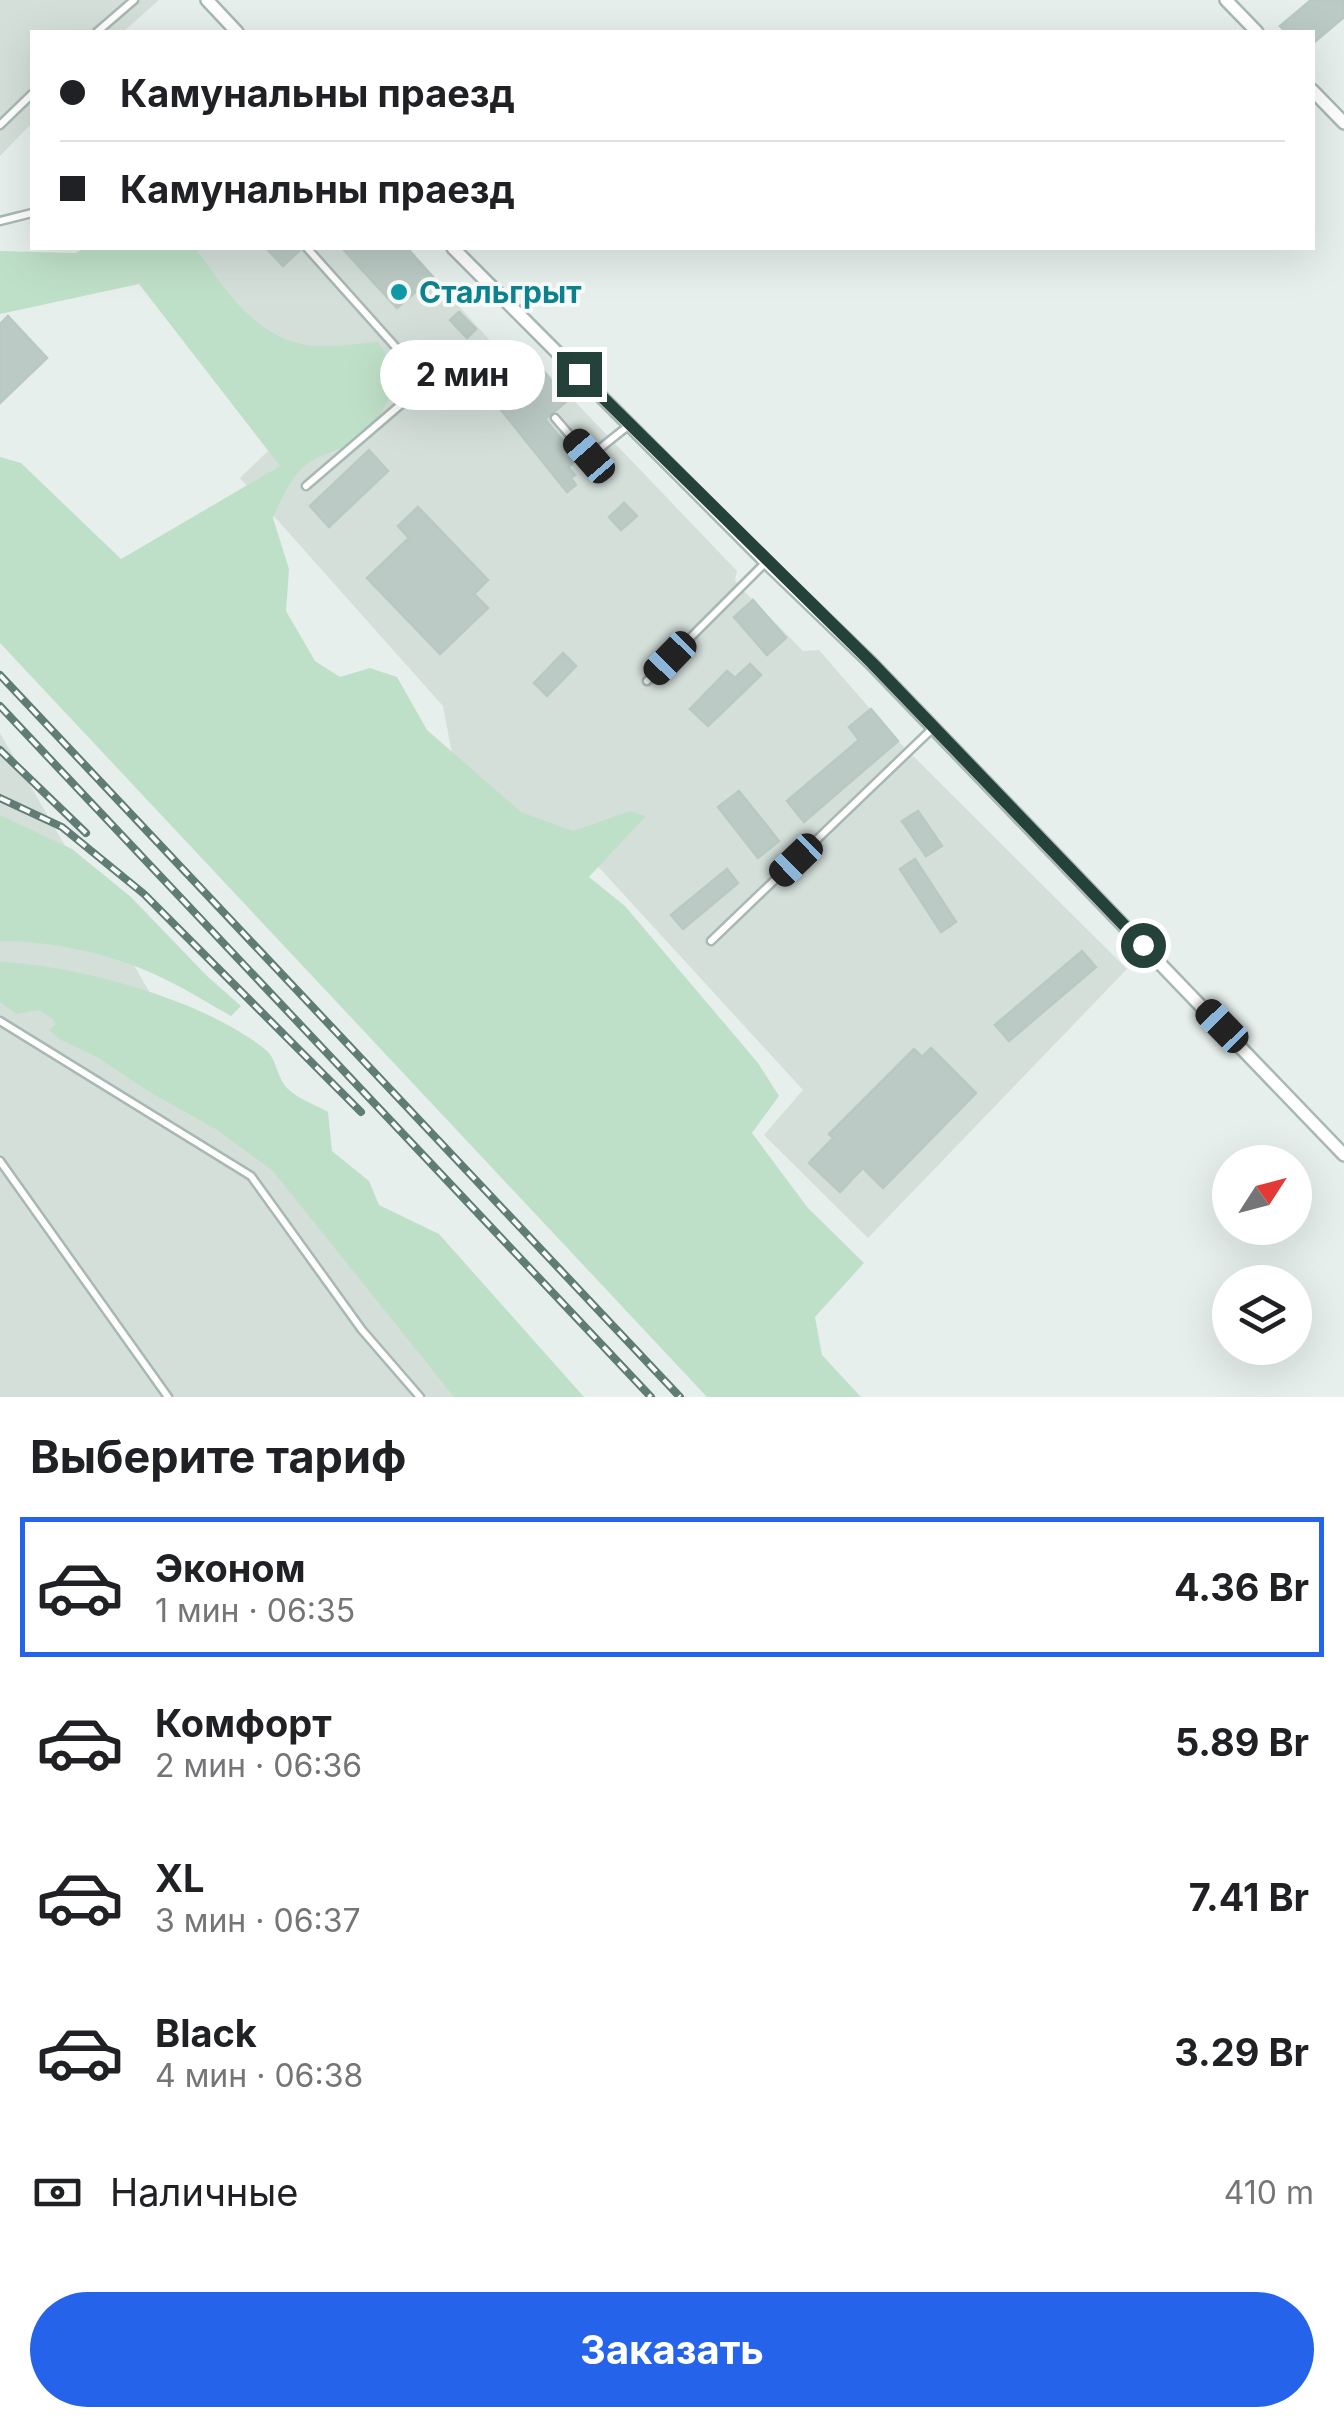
<!DOCTYPE html>
<html lang="ru">
<meta charset="utf-8">
<style>
body{margin:0;font-family:Inter,sans-serif;background:#f2f2f2;color:#202124;height:100vh;display:flex;flex-direction:column;font-size:38px;white-space:nowrap}
*{box-sizing:border-box;margin:0}
p{font-size:32px;color:#757577}
.icon{flex:none;width:55px;height:55px;fill:none;stroke:currentColor;stroke-width:2;stroke-linecap:round;stroke-linejoin:round}
.map{position:relative;height:1397px;overflow:hidden}
.drawer{display:flex;flex-direction:column;background:#fff;flex:1}
.drawer>*{flex:none}
.guide{position:absolute;left:30px;top:30px;width:1285px;height:220px;border-radius:0px;box-shadow:0 10px 40px #0002;display:grid;align-content:center;height:220px;padding:0 30px;background:#fff}
.needle{width:65px;rotate:54deg}
.fabs{position:absolute;left:1212px;top:1145px;display:grid;gap:20px}
.fabs a{display:grid;place-items:center;width:100px;height:100px;border-radius:50%;background:#fff;box-shadow:0 10px 40px #0002;font-size:50px}
.end{position:absolute;width:45px;height:45px;margin:-22px;border:12px solid #24423a;background:#fff;box-shadow:0 0 0 5px #fff}
.from{border-radius:50%}
.bubble{position:absolute;height:70px;border-radius:35px;background:#fff;box-shadow:0 10px 40px #0002;font-size:32px;font-weight:700;line-height:70px;text-align:center}
.car{position:absolute;width:30px;height:60px;margin:-30px -15px;border-radius:12px;box-shadow:0 0 8px 2px #0007;background:linear-gradient(#222 24%,#8ab4d8 0 40%,#222 0 76%,#8ab4d8 0 86%,#222 0)}
.guide b{display:flex;align-items:center;gap:35px;height:95px;font-size:38px}
.guide b+b{border-top:2px solid #e0e0e0}
.guide i{width:25px;height:25px;background:#202124}
ul{padding:0;list-style:none}
li{display:flex;align-items:center;gap:30px;height:140px;margin:0 20px 15px;padding:0 10px;border:5px solid transparent;border-radius:0px}
li div{flex:1}
li b{display:block;font-size:38px}
li em{font-style:normal;font-weight:700}
li.on{border-color:#2563eb}
li>.icon{width:90px;height:90px;stroke-width:1.5}
h2{padding:0 30px;font-size:45px;line-height:120px}
.pay{display:flex;align-items:center;gap:25px;height:110px;padding:0 30px;font-size:38px}
.pay p{margin-inline-start:auto}
.cta{display:flex;gap:20px;margin-top:auto;padding:20px 30px}
.cta a{flex:1;height:115px;border-radius:60px;background:#2563eb;color:#fff;font-size:40px;font-weight:700;line-height:115px;text-align:center}
.map>svg:first-child{display:block}
</style>
<div class="map">
<svg width="1344" height="1397" viewBox="0 0 1344 1397">
<rect width="100%" height="100%" fill="#e6efeb"/>
<path fill="#d4dfda" d="M 0,0 L 159,0 L 123,32 L 32,32 L 32,123 L 0,156 Z
M 179,248 L 407,248 L 501,353 L 516,340 L 737,571 L 735,580 L 740,587 L 803,651 L 819,650 L 898,741 L 1127,969 L 868,1238 L 764,1135 L 803,1090 L 594,862 L 455,770 L 443,706 L 240,478 L 299,421 Z
M 0,733 L 214,1104 L 483,1397 L 0,1397 Z"/>
<path fill="#bfe0c8" d="M 86,248 L 195,248 C 224,287 253,336 306,345 C 328,349 356,343 378,342 L 400,376 L 368,439 C 308,461 300,456 273,518 L 289,569 L 286,611 L 315,661 L 340,677 L 370,668 L 397,677 L 427,730 L 521,812 L 573,831 L 630,811 L 646,816 L 589,877 L 625,906 L 758,1063 L 779,1096 L 752,1133 L 808,1208 L 864,1263 L 815,1317 L 822,1355 L 861,1397 L 707,1397 L 0,643 L 0,457 L 21,463 L 121,559 L 280,466 L 139,284 L 0,314 L 0,251 L 75,253 Z
M 0,815 L 72,849 L 131,897 L 207,976 L 241,1006 L 231,1016 C 206,1002 181,986 154,974 C 108,953 51,941 0,941 Z
M 0,962 C 77,965 205,1000 266,1050 C 277,1059 277,1079 288,1089 C 298,1099 316,1105 328,1112 L 332,1151 L 369,1181 L 379,1205 L 439,1234 L 584,1397 L 454,1397 L 272,1170 L 214,1128 L 151,1093 L 97,1057 L 59,1039 L 49,1030 L 55,1025 L 53,1019 L 39,1010 L 16,1014 L 0,1002 Z"/>
<path fill="#bbcac4" stroke="#b8c9c2" stroke-width="2.5" d="M 1311,0 L 1344,0 L 1344,17 L 1312,44 L 1312,32 L 1286,32 L 1280,26 Z
M 266,248 L 300,248 L 300,250 L 283,266 Z
M 342,248 L 407,248 L 433,277 L 397,308 Z
M 459,312 L 476,329 L 467,338 L 450,320 Z
M 8,316 L 47,358 L 0,403 L 0,324 Z
M 530,354 L 567,401 L 545,419 L 578,459 L 568,467 L 575,475 L 571,478 L 576,485 L 567,492 L 485,390 Z
M 369,450 L 388,471 L 329,527 L 310,506 Z
M 624,503 L 637,516 L 621,530 L 609,517 Z
M 418,507 L 488,580 L 474,594 L 488,608 L 440,654 L 367,578 L 409,538 L 398,526 Z
M 753,600 L 786,638 L 767,655 L 734,617 Z
M 563,653 L 576,666 L 547,696 L 534,683 Z
M 750,664 L 761,675 L 708,726 L 690,709 L 727,671 L 735,678 Z
M 871,709 L 898,741 L 804,822 L 787,801 L 859,740 L 849,727 Z
M 739,791 L 779,841 L 758,858 L 718,807 Z
M 918,811 L 942,846 L 926,856 L 902,821 Z
M 915,859 L 956,922 L 941,932 L 900,869 Z
M 727,869 L 738,883 L 683,929 L 671,915 Z
M 1082,951 L 1096,967 L 1009,1041 L 995,1025 Z
M 931,1048 L 976,1093 L 883,1188 L 863,1168 L 840,1192 L 809,1163 L 833,1138 L 829,1134 L 914,1049 L 922,1057 Z"/>
<g fill="none" stroke-linecap="round" stroke-linejoin="round">
<defs>
<path id="service" d="M 97,32 L 134,0
M 0,125 L 32,94
M 0,221 L 32,213
M 555,418 L 589,457 L 628,426
M 306,486 L 427,382 L 307,248
M 647,681 L 765,563
M 711,941 L 932,729
M 0,1021 L 251,1176 L 362,1330 L 420,1397
M 0,1161 L 168,1397"/>
<path id="minor" d="M 207,0 L 237,32
M 1226,0 L 1257,32
M 1312,90 L 1344,123
M 453,248 L 766,562 L 871,663 L 1344,1155"/>
</defs>
<use href="#service" stroke="#a8b8b2" stroke-width="11"/>
<use href="#minor" stroke="#a8b8b2" stroke-width="16"/>
<use href="#service" stroke="#fff" stroke-width="6"/>
<use href="#minor" stroke="#fff" stroke-width="11"/>
<defs>
<path id="rail" d="M 0,675 L 680,1397
M 0,706 L 651,1397
M 0,750 L 86,833
M 0,798 L 62,827 L 144,894 L 361,1112"/>
</defs>
<use href="#rail" stroke="#5f7d75" stroke-width="8"/>
<use href="#rail" stroke="#f7fbf9" stroke-width="4" stroke-dasharray="11" stroke-linecap="butt"/>
</g>
<g fill="none" stroke-linecap="round" stroke-linejoin="round">
<path stroke="#24423a" stroke-width="12" d="M 579,374 L 872,663 L 1143,945"/>
</g>
<circle fill="#0f9aa8" stroke="#f7fbf9" stroke-width="4" cx="399" cy="292" r="10"/>
<g text-anchor="middle" dominant-baseline="central" stroke-width="8" stroke-linejoin="round" paint-order="stroke">
<g font-size="30" font-weight="bold" fill="#0d838f" stroke="#f7fbf9" text-anchor="start">
<text x="419" y="292">Стальгрыт</text>
</g>
</g>
</svg>
<div class="fabs">
<a><svg class="needle" viewBox="-14 -14 28 28"><path d="M0-13l5 13h-10z" fill="#e53935"/><path d="M0 13l5-13h-10z" fill="#757577"/></svg></a>
<a><svg class="icon" aria-label="layers" viewBox="0 0 24 24"><path d="M12 4l9 5-9 5-9-5zM3 14l9 5 9-5"/></svg></a>
</div>
<i class="end from" style="left:1143px;top:945px"></i>
<i class="end" style="left:579px;top:374px"></i>
<div class="bubble" style="left:380px;top:340px;width:165px">2 мин</div>
<i class="car" style="left:589px;top:456px;rotate:319deg"></i>
<i class="car" style="left:670px;top:658px;rotate:224deg"></i>
<i class="car" style="left:796px;top:860px;rotate:226deg"></i>
<i class="car" style="left:1222px;top:1026px;rotate:316deg"></i>
<div class="guide">
<b><i class="from"></i>Камунальны праезд</b>
<b><i></i>Камунальны праезд</b>
</div>
</div>
<section class="drawer">
<h2>Выберите тариф</h2>
<ul>
<li class="on"><svg class="icon" aria-label="car" viewBox="0 0 24 24"><path d="M5 17H2v-5l4-1 3-4h7l3 4 3 1v5h-3M9 17h6M6 11h13"/><circle cx="7" cy="17" r="2"/><circle cx="17" cy="17" r="2"/></svg><div><b>Эконом</b><p>1 мин · 06:35</p></div><em>4.36 Br</em></li>
<li><svg class="icon" aria-label="car" viewBox="0 0 24 24"><path d="M5 17H2v-5l4-1 3-4h7l3 4 3 1v5h-3M9 17h6M6 11h13"/><circle cx="7" cy="17" r="2"/><circle cx="17" cy="17" r="2"/></svg><div><b>Комфорт</b><p>2 мин · 06:36</p></div><em>5.89 Br</em></li>
<li><svg class="icon" aria-label="car" viewBox="0 0 24 24"><path d="M5 17H2v-5l4-1 3-4h7l3 4 3 1v5h-3M9 17h6M6 11h13"/><circle cx="7" cy="17" r="2"/><circle cx="17" cy="17" r="2"/></svg><div><b>XL</b><p>3 мин · 06:37</p></div><em>7.41 Br</em></li>
<li><svg class="icon" aria-label="car" viewBox="0 0 24 24"><path d="M5 17H2v-5l4-1 3-4h7l3 4 3 1v5h-3M9 17h6M6 11h13"/><circle cx="7" cy="17" r="2"/><circle cx="17" cy="17" r="2"/></svg><div><b>Black</b><p>4 мин · 06:38</p></div><em>3.29 Br</em></li>
</ul>
<div class="pay"><svg class="icon" aria-label="cash" viewBox="0 0 24 24"><path d="M3 7h18v10H3z"/><circle cx="12" cy="12" r="2"/></svg>Наличные<p>410 m</p></div>
<div class="cta"><a>Заказать</a></div>
</section>
